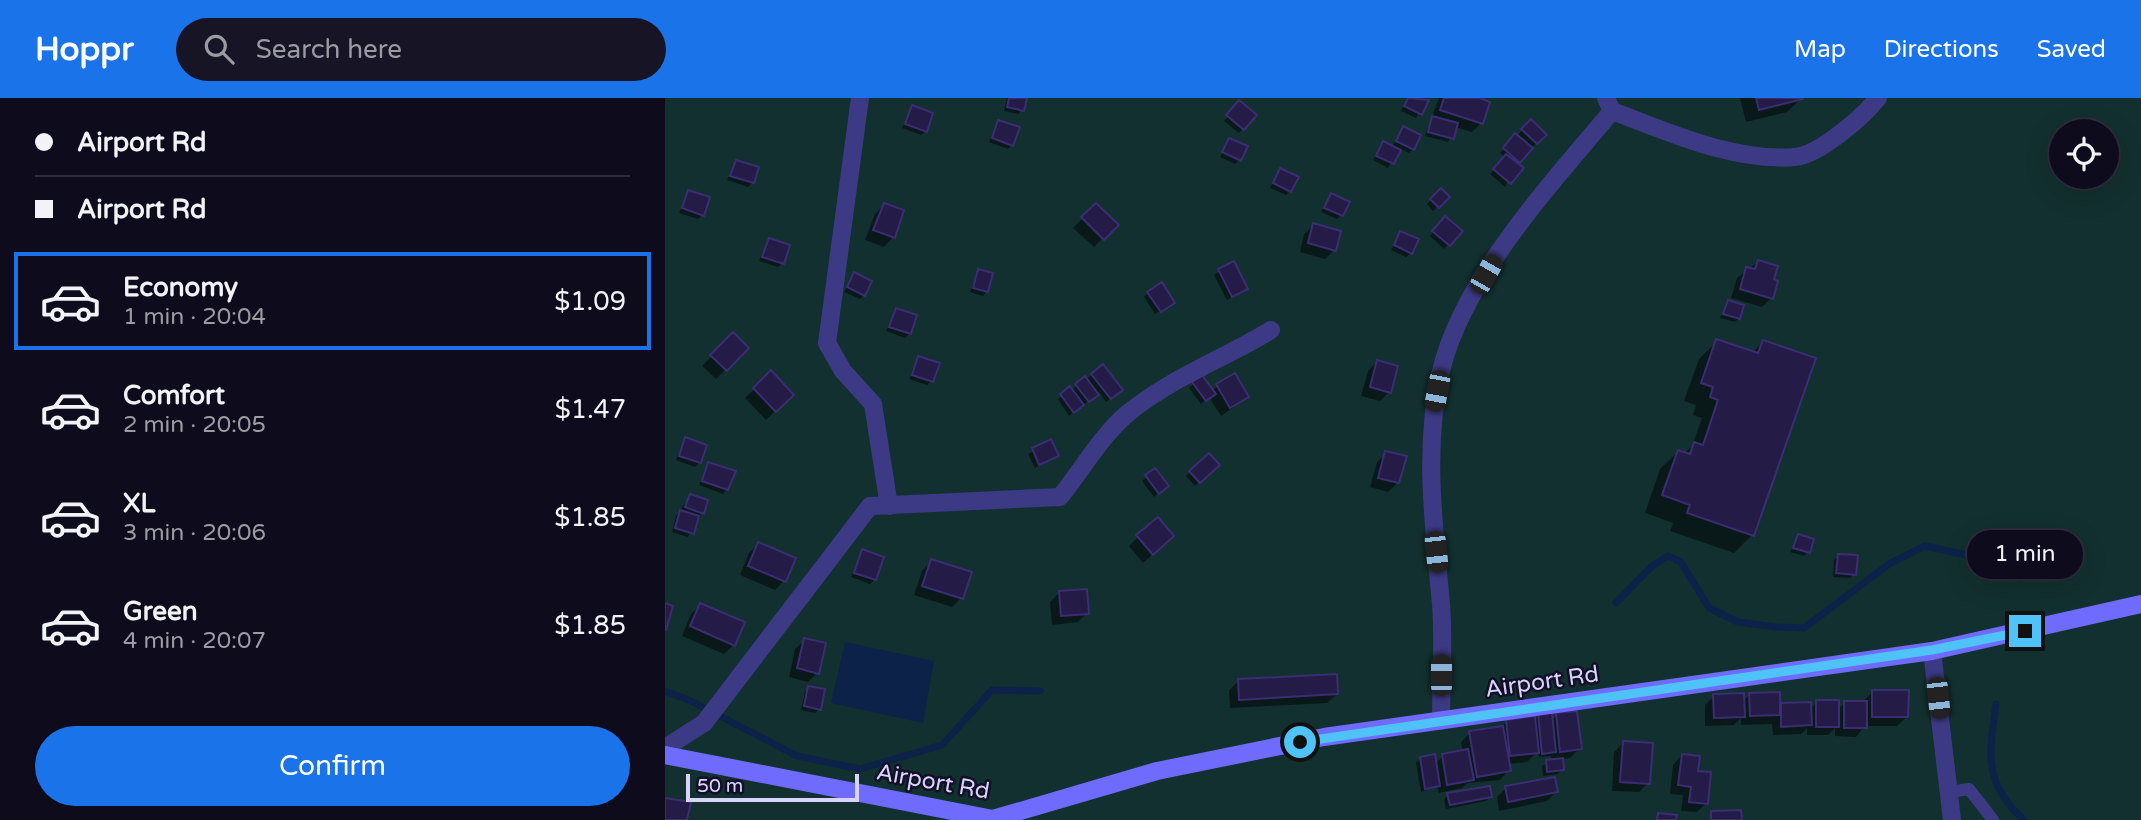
<!DOCTYPE html>
<meta charset="utf-8">
<style>
body{margin:0;font-family:"Varela Round",sans-serif;background:#171425;color:#f1f3f6;height:100vh;display:flex;flex-direction:column;font-size:26px;white-space:nowrap}
*{box-sizing:border-box;margin:0}
p{font-size:23px;color:#9b9ba3}
.icon{flex:none;width:38px;height:38px;fill:none;stroke:currentColor;stroke-width:2;stroke-linecap:round;stroke-linejoin:round}
.map{position:relative;flex:1;overflow:hidden}
.details{display:flex;flex-direction:column;background:#0e0b1c;width:665px}
.details>*{flex:none}
.guide{display:grid;align-content:center;height:154px;padding:0 35px;background:#0e0b1c}
.fabs{position:absolute;left:1384px;top:21px;display:grid;gap:14px}
.fabs a{display:grid;place-items:center;width:70px;height:70px;border-radius:50%;background:#0e0b1c;box-shadow:0 7px 28px #0002,0 0 0 2px #2e2b3b;font-size:35px}
.scale{position:absolute;left:21px;bottom:18px;width:173px;box-sizing:border-box;padding-left:7px;border:4px solid #d9d4ff;border-top:0;font-size:19px;line-height:24px;white-space:nowrap;color:#d9d4ff;-webkit-text-stroke:5px #130f26;paint-order:stroke}
.end{position:absolute;width:32px;height:32px;margin:-16px;border:9px solid #4fc3f7;background:#111;box-shadow:0 0 0 4px #111}
.from{border-radius:50%}
.bubble{position:absolute;height:49px;border-radius:24px;background:#0e0b1c;box-shadow:0 7px 28px #0002,0 0 0 2px #2e2b3b;font-size:23px;font-weight:600;line-height:49px;text-align:center}
.car{position:absolute;width:21px;height:42px;margin:-21px -10px;border-radius:9px;box-shadow:0 0 5px 2px #0007;background:linear-gradient(#222 24%,#8ab4d8 0 40%,#222 0 76%,#8ab4d8 0 86%,#222 0)}
.guide b{display:flex;align-items:center;gap:24px;height:66px;font-size:26px}
.guide b+b{border-top:2px solid #2e2b3b}
.guide i{width:18px;height:18px;background:#f1f3f6}
ul{padding:0;list-style:none}
li{display:flex;align-items:center;gap:21px;height:98px;margin:0 14px 10px;padding:0 21px;border:4px solid transparent;border-radius:0px}
li div{flex:1}
li b{display:block;font-size:26px}
li em{font-style:normal;font-weight:600}
li.active{border-color:#1a73e8}
li>.icon{width:63px;height:63px;stroke-width:1.5}
.button{display:flex;gap:14px;margin-top:auto;padding:14px 35px}
.button a{flex:1;height:80px;border-radius:42px;background:#1a73e8;color:#fff;font-size:28px;font-weight:600;line-height:80px;text-align:center}
header{display:flex;align-items:center;gap:42px;box-sizing:border-box;height:98px;padding:0 35px;background:#1a73e8;color:#fff}
header strong{font-size:33px}
nav{display:flex;gap:38px;margin-inline-start:auto;font-size:24px}
.search{width:490px;height:63px;background:#171425;display:flex;align-items:center;gap:18px;box-sizing:border-box;padding:0 24px;border-radius:38px;color:#9b9ba3;font-size:26px}
main{display:flex;flex:1;min-height:0}
.map>svg:first-child{display:block}
</style>
<header>
<strong>Hoppr</strong>
<div class="search"><svg class="icon" aria-label="search" viewBox="0 0 24 24"><circle cx="10" cy="10" r="6"/><path d="M15 15l6 6"/></svg>Search here</div>
<nav><a>Map</a><a>Directions</a><a>Saved</a></nav>
</header>
<main>
<section class="details">
<div class="guide">
<b><i class="from"></i>Airport Rd</b>
<b><i></i>Airport Rd</b>
</div>
<ul>
<li class="active"><svg class="icon" aria-label="car" viewBox="0 0 24 24"><path d="M5 17H2v-5l4-1 3-4h7l3 4 3 1v5h-3M9 17h6M6 11h13"/><circle cx="7" cy="17" r="2"/><circle cx="17" cy="17" r="2"/></svg><div><b>Economy</b><p>1 min · 20:04</p></div><em>$1.09</em></li>
<li><svg class="icon" aria-label="car" viewBox="0 0 24 24"><path d="M5 17H2v-5l4-1 3-4h7l3 4 3 1v5h-3M9 17h6M6 11h13"/><circle cx="7" cy="17" r="2"/><circle cx="17" cy="17" r="2"/></svg><div><b>Comfort</b><p>2 min · 20:05</p></div><em>$1.47</em></li>
<li><svg class="icon" aria-label="car" viewBox="0 0 24 24"><path d="M5 17H2v-5l4-1 3-4h7l3 4 3 1v5h-3M9 17h6M6 11h13"/><circle cx="7" cy="17" r="2"/><circle cx="17" cy="17" r="2"/></svg><div><b>XL</b><p>3 min · 20:06</p></div><em>$1.85</em></li>
<li><svg class="icon" aria-label="car" viewBox="0 0 24 24"><path d="M5 17H2v-5l4-1 3-4h7l3 4 3 1v5h-3M9 17h6M6 11h13"/><circle cx="7" cy="17" r="2"/><circle cx="17" cy="17" r="2"/></svg><div><b>Green</b><p>4 min · 20:07</p></div><em>$1.85</em></li>
</ul>
<div class="button"><a>Confirm</a></div>
</section>
<div class="map">
<svg width="1476" height="722" viewBox="0 0 1476 722">
<rect width="100%" height="100%" fill="#130f26"/>
<path fill="#12302f" fill-rule="evenodd" d="M 0,0 L 1476,0 L 1476,722 L 0,722 ZM 1396,33 L 1442,33 L 1442,79 L 1396,79 Z"/>
<path fill="#0c2248" d="M 180,544 L 269,563 L 258,625 L 166,605 Z"/>
<path fill="#0007" d="M 342,0 L 361,0 L 354,16 L 339,13 Z
M 742,0 L 761,3 L 751,20 L 736,13 Z
M 774,0 L 813,0 L 816,25 L 807,34 L 790,29 L 783,44 L 760,38 Z
M 1075,0 L 1136,0 L 1136,1 L 1122,14 L 1081,24 Z
M 247,9 L 261,33 L 256,37 L 237,30 Z
M 570,9 L 589,17 L 574,35 L 559,23 Z
M 866,23 L 879,37 L 851,67 L 840,89 L 825,76 L 840,59 L 835,55 Z
M 334,24 L 347,47 L 343,51 L 324,44 Z
M 738,30 L 748,51 L 744,55 L 734,50 L 723,70 L 708,62 L 718,45 L 727,49 Z
M 565,42 L 574,62 L 570,66 L 555,59 Z
M 71,64 L 88,84 L 83,89 L 62,82 Z
M 615,73 L 625,93 L 621,97 L 605,90 Z
M 776,92 L 782,99 L 768,113 L 762,106 Z
M 24,94 L 37,117 L 33,121 L 14,115 Z
M 666,97 L 676,117 L 672,121 L 656,114 Z
M 219,107 L 237,113 L 228,139 L 219,149 L 200,142 L 210,116 Z
M 431,107 L 451,127 L 429,149 L 408,130 Z
M 776,124 L 795,133 L 779,151 L 765,138 Z
M 649,127 L 669,152 L 660,161 L 635,154 L 639,136 Z
M 736,135 L 746,155 L 741,159 L 726,152 Z
M 104,142 L 117,165 L 113,169 L 94,163 Z
M 1093,164 L 1107,183 L 1106,200 L 1097,209 L 1066,200 L 1072,180 Z
M 568,165 L 581,191 L 562,202 L 549,177 Z
M 314,173 L 322,193 L 318,198 L 305,194 Z
M 189,177 L 199,197 L 195,201 L 179,194 Z
M 483,195 L 506,206 L 490,216 L 479,199 Z
M 1063,204 L 1074,220 L 1070,224 L 1055,220 Z
M 231,212 L 245,235 L 240,240 L 221,233 Z
M 68,236 L 82,250 L 51,281 L 37,268 Z
M 1052,243 L 1087,255 L 1098,244 L 1087,437 L 1069,455 L 1005,433 L 1008,425 L 980,415 L 995,371 L 1013,354 L 1019,356 L 1027,348 L 1037,320 L 1028,317 L 1031,307 L 1019,303 L 1034,261 Z
M 254,260 L 267,283 L 262,287 L 244,281 Z
M 712,264 L 724,294 L 715,303 L 696,298 L 703,273 Z
M 106,275 L 127,297 L 101,322 L 80,300 Z
M 427,277 L 452,296 L 441,304 L 434,294 L 404,318 L 393,301 Z
M 536,279 L 547,293 L 552,288 L 582,299 L 556,318 L 544,299 L 536,306 L 524,290 Z
M 21,341 L 34,364 L 30,369 L 11,362 Z
M 386,344 L 392,357 L 370,370 L 363,356 Z
M 721,355 L 733,384 L 723,394 L 705,389 L 712,364 Z
M 544,357 L 552,367 L 530,388 L 521,378 Z
M 44,366 L 62,391 L 58,396 L 34,387 Z
M 489,372 L 497,392 L 489,399 L 477,383 Z
M 25,398 L 37,415 L 23,439 L 7,434 L 11,418 Z
M 1133,438 L 1143,454 L 1139,458 L 1125,454 Z
M 473,439 L 498,447 L 478,465 L 464,448 Z
M 93,446 L 119,483 L 110,492 L 75,477 L 84,455 Z
M 197,453 L 210,481 L 205,486 L 186,479 Z
M 1174,458 L 1189,476 L 1185,480 L 1168,479 L 1169,462 Z
M 267,463 L 296,500 L 287,509 L 249,497 L 257,473 Z
M 394,495 L 422,515 L 413,524 L 387,527 L 385,504 Z
M 36,507 L 68,547 L 59,556 L 17,538 L 26,516 Z
M 140,542 L 152,575 L 143,584 L 124,579 L 130,551 Z
M 574,583 L 672,596 L 662,605 L 565,610 L 564,592 Z
M 144,590 L 154,611 L 150,615 L 136,612 L 140,594 Z
M 1208,594 L 1242,619 L 1232,628 L 1200,628 L 1191,639 L 1170,638 L 1170,630 L 1163,637 L 1142,637 L 1142,630 L 1136,636 L 1108,637 L 1107,626 L 1076,627 L 1076,620 L 1069,627 L 1040,628 L 1040,607 L 1049,598 L 1078,603 L 1085,596 L 1113,607 L 1145,606 L 1145,611 L 1152,604 L 1172,612 L 1180,605 L 1198,603 Z
M 874,617 L 886,623 L 892,617 L 915,650 L 905,660 L 896,661 L 897,672 L 893,676 L 878,678 L 877,668 L 887,663 L 886,658 L 874,659 L 873,653 L 862,664 L 843,666 L 844,672 L 835,682 L 803,685 L 797,690 L 774,695 L 772,689 L 756,694 L 751,665 L 755,661 L 770,666 L 778,658 L 798,654 L 796,644 L 805,635 L 836,630 L 842,623 L 868,623 Z
M 958,645 L 983,685 L 974,694 L 947,693 L 949,654 Z
M 1017,657 L 1031,674 L 1041,705 L 1032,714 L 1016,713 L 1018,697 L 1005,696 L 1008,667 Z
M 841,690 L 891,694 L 882,703 L 834,713 L 832,699 Z
M 783,697 L 825,699 L 821,703 L 781,711 L 779,701 Z"/>
<g fill="none" stroke-linecap="round" stroke-linejoin="round">
<path stroke="#0c2248" stroke-width="7" d="M 951,505 L 987,468 L 1003,458 L 1016,464 L 1044,510 L 1073,524 L 1111,529 L 1139,530 L 1224,466 L 1260,448 L 1302,457 L 1356,480
M 0,593 L 26,603 L 132,658 L 195,671 L 277,647 L 327,592 L 375,593
M 1331,606 C 1324,655 1318,685 1359,722"/>
</g>
<path fill="#241b47" stroke="#3b2d73" stroke-width="2" d="M 344,0 L 362,0 L 359,13 L 342,9 Z
M 743,0 L 764,2 L 757,17 L 739,8 Z
M 779,0 L 815,0 L 825,4 L 818,26 L 775,12 Z
M 1091,0 L 1138,0 L 1138,1 L 1094,12 Z
M 574,2 L 592,17 L 579,32 L 561,17 Z
M 247,7 L 268,15 L 262,34 L 240,26 Z
M 767,18 L 793,25 L 789,41 L 763,34 Z
M 866,21 L 882,37 L 872,46 L 856,31 Z
M 333,22 L 355,29 L 348,48 L 327,40 Z
M 738,28 L 756,37 L 749,52 L 731,43 Z
M 850,35 L 868,50 L 855,65 L 838,50 Z
M 564,40 L 583,48 L 576,63 L 557,54 Z
M 718,43 L 736,52 L 729,66 L 711,58 Z
M 841,56 L 859,70 L 846,86 L 828,71 Z
M 71,62 L 94,69 L 89,85 L 65,78 Z
M 615,70 L 634,79 L 626,94 L 608,85 Z
M 776,90 L 785,99 L 774,110 L 765,101 Z
M 23,92 L 45,99 L 39,118 L 17,110 Z
M 666,95 L 685,104 L 678,118 L 659,110 Z
M 219,105 L 239,112 L 230,140 L 208,132 Z
M 431,105 L 454,127 L 439,142 L 416,119 Z
M 780,118 L 798,133 L 785,148 L 767,133 Z
M 648,125 L 676,133 L 671,153 L 643,145 Z
M 735,133 L 754,141 L 747,156 L 729,147 Z
M 104,140 L 125,147 L 119,166 L 97,159 Z
M 1093,162 L 1113,168 L 1109,181 L 1113,183 L 1108,201 L 1075,191 L 1081,169 L 1090,171 Z
M 569,163 L 583,191 L 567,199 L 553,171 Z
M 313,171 L 328,175 L 323,194 L 308,190 Z
M 189,174 L 207,183 L 200,198 L 182,189 Z
M 497,184 L 510,205 L 496,214 L 482,194 Z
M 1063,202 L 1079,207 L 1075,221 L 1058,216 Z
M 231,210 L 252,217 L 246,236 L 224,229 Z
M 68,234 L 84,250 L 62,273 L 45,257 Z
M 1051,241 L 1093,255 L 1098,242 L 1151,260 L 1089,438 L 1022,415 L 1025,407 L 997,397 L 1013,352 L 1025,356 L 1029,344 L 1038,347 L 1053,302 L 1045,299 L 1048,289 L 1036,285 Z
M 253,258 L 275,265 L 268,284 L 247,277 Z
M 712,262 L 733,268 L 726,295 L 705,289 Z
M 438,266 L 458,292 L 446,301 L 426,276 Z
M 106,272 L 129,297 L 111,314 L 88,290 Z
M 570,275 L 584,299 L 565,310 L 551,286 Z
M 537,277 L 551,296 L 541,303 L 527,284 Z
M 420,278 L 434,297 L 424,304 L 410,286 Z
M 405,288 L 419,307 L 409,315 L 395,296 Z
M 20,339 L 42,347 L 36,365 L 14,358 Z
M 386,341 L 394,358 L 374,367 L 367,350 Z
M 720,353 L 742,358 L 734,385 L 713,380 Z
M 544,355 L 555,367 L 535,385 L 524,373 Z
M 43,364 L 71,373 L 63,392 L 37,383 Z
M 490,370 L 504,388 L 494,396 L 480,377 Z
M 25,396 L 43,402 L 39,416 L 20,409 Z
M 15,412 L 34,418 L 29,436 L 10,430 Z
M 493,419 L 509,438 L 488,457 L 471,437 Z
M 1133,436 L 1149,441 L 1145,455 L 1128,450 Z
M 93,444 L 131,460 L 121,484 L 83,468 Z
M 197,451 L 219,459 L 211,482 L 189,475 Z
M 1173,456 L 1193,457 L 1191,477 L 1171,475 Z
M 266,461 L 307,474 L 298,501 L 257,488 Z
M 422,491 L 424,516 L 396,518 L 394,493 Z
M 0,505 L 8,508 L 1,532 L 0,531 Z
M 35,505 L 80,524 L 70,548 L 25,528 Z
M 139,540 L 161,545 L 154,576 L 132,570 Z
M 672,576 L 673,596 L 574,602 L 573,581 Z
M 143,588 L 160,591 L 156,612 L 139,608 Z
M 1207,592 L 1244,592 L 1243,619 L 1207,619 Z
M 1115,594 L 1115,617 L 1085,618 L 1084,595 Z
M 1079,595 L 1080,619 L 1049,620 L 1048,596 Z
M 1151,602 L 1174,602 L 1174,629 L 1151,629 Z
M 1179,603 L 1202,603 L 1202,630 L 1179,630 Z
M 1146,604 L 1147,627 L 1116,629 L 1116,605 Z
M 912,613 L 917,651 L 895,654 L 891,615 Z
M 887,614 L 891,654 L 877,656 L 873,615 Z
M 870,618 L 874,655 L 845,658 L 841,622 Z
M 838,628 L 846,673 L 812,679 L 804,633 Z
M 958,643 L 988,645 L 985,686 L 955,684 Z
M 803,651 L 809,682 L 782,687 L 777,656 Z
M 770,656 L 775,688 L 760,691 L 755,659 Z
M 1017,656 L 1035,658 L 1033,673 L 1046,674 L 1043,706 L 1024,704 L 1026,689 L 1013,687 Z
M 898,660 L 899,672 L 882,674 L 881,662 Z
M 890,679 L 893,694 L 843,704 L 840,688 Z
M 825,688 L 827,699 L 785,707 L 782,695 Z
M 0,700 L 26,704 L 22,722 L 0,722 Z
M 1076,712 L 1077,722 L 1046,722 L 1046,713 Z
M 993,715 L 1012,717 L 1011,722 L 992,722 Z"/>
<g fill="none" stroke-linecap="round" stroke-linejoin="round">
<path stroke="#3d3a85" stroke-width="12" d="M 1284,694 L 1304,691 L 1328,722"/>
<path stroke="#3d3a85" stroke-width="18" d="M 195,0 L 162,245 L 178,273 L 208,306 L 224,408
M 941,0 L 947,13 C 1004,34 1068,64 1130,59 C 1154,57 1198,19 1213,0
M 1267,553 L 1287,722
M 776,623 C 776,584 779,544 776,506 C 769,428 758,350 776,273 C 798,180 887,85 947,13
M 0,650 L 39,625 L 205,408 L 395,399 C 415,374 438,336 462,316 C 505,280 559,261 606,232"/>
<path stroke="#6f6bff" stroke-width="18" d="M 0,657 L 328,721 L 492,673 L 659,639 L 1267,553 L 1476,506"/>
</g>
<g fill="none" stroke-linecap="round" stroke-linejoin="round">
<path stroke="#4fc3f7" stroke-width="9" d="M 635,644 L 1267,552 L 1360,533"/>
</g>
<g text-anchor="middle" dominant-baseline="central" stroke-width="5" stroke-linejoin="round" paint-order="stroke">
<g font-size="23" fill="#d9d4ff" stroke="#130f26">
<text transform="translate(877 584) rotate(-8)">Airport Rd</text>
<text transform="translate(268 684) rotate(10)">Airport Rd</text>
</g>
</g>
</svg>
<div class="fabs">
<a><svg class="icon" aria-label="locate" viewBox="0 0 24 24"><circle cx="12" cy="12" r="6"/><path d="M12 2v4M12 18v4M2 12h4M18 12h4"/></svg></a>
</div>
<div class="scale">50 m</div>
<i class="end from" style="left:635px;top:644px"></i>
<i class="end" style="left:1360px;top:533px"></i>
<div class="bubble" style="left:1302px;top:432px;width:116px">1 min</div>
<i class="car" style="left:821px;top:176px;rotate:30deg"></i>
<i class="car" style="left:772px;top:293px;rotate:191deg"></i>
<i class="car" style="left:771px;top:454px;rotate:174deg"></i>
<i class="car" style="left:776px;top:577px;rotate:0deg"></i>
<i class="car" style="left:1273px;top:600px;rotate:174deg"></i>
</div>
</main>
